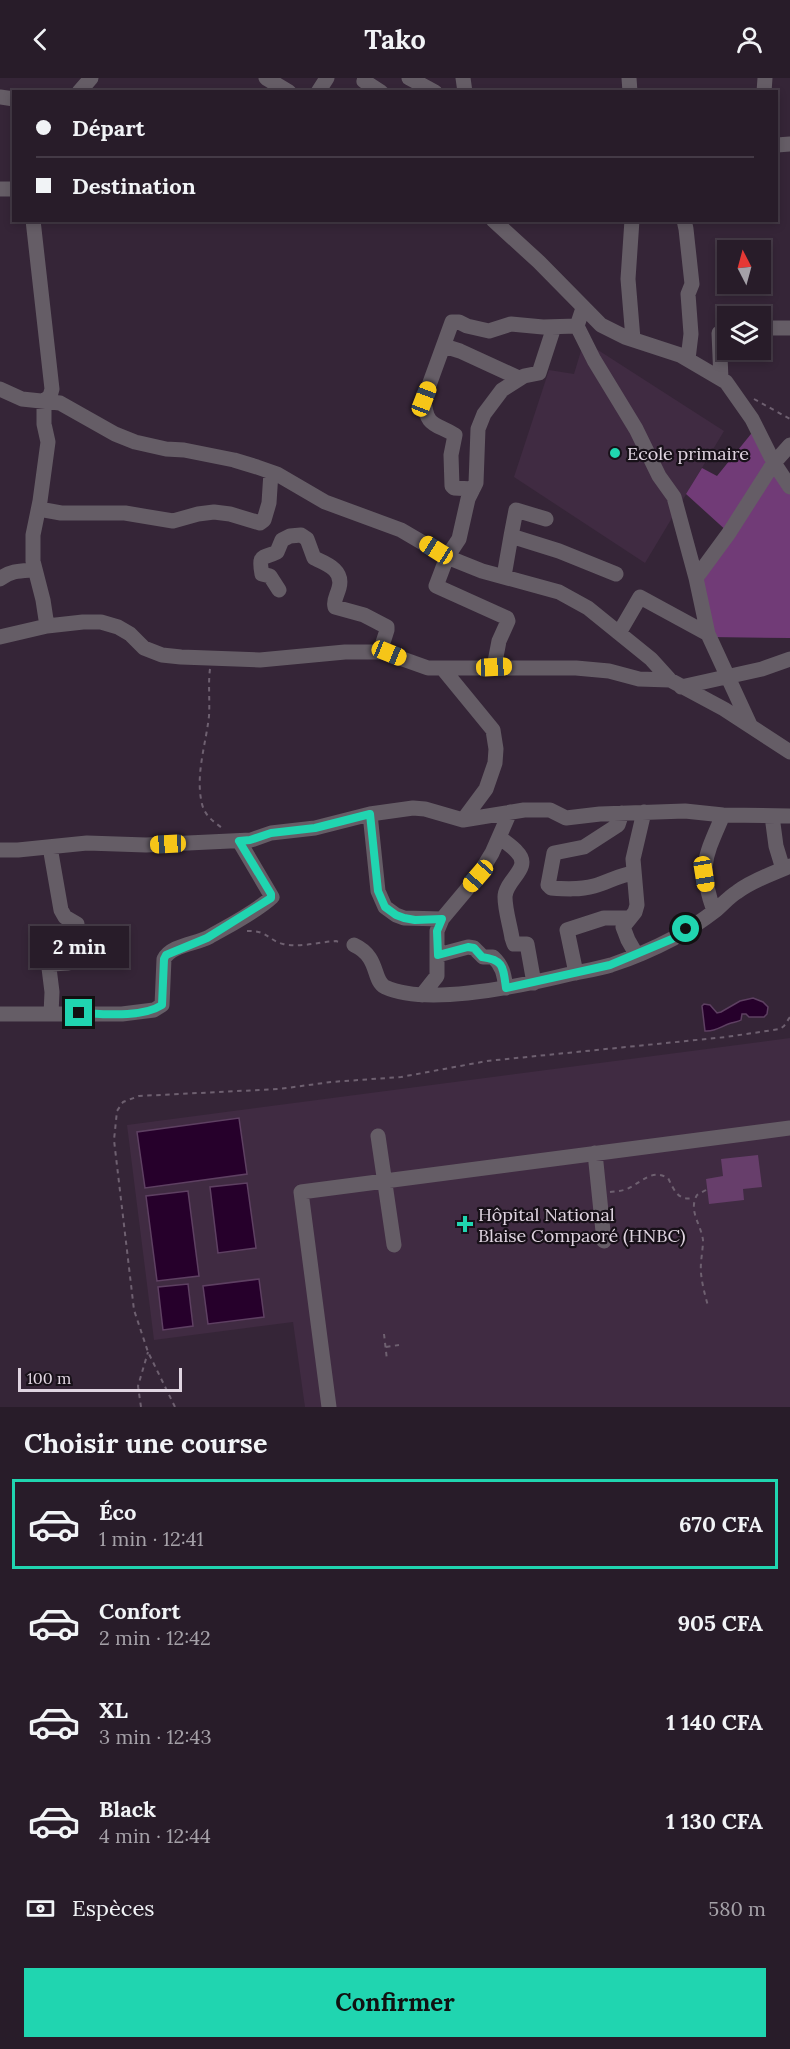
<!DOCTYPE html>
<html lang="fr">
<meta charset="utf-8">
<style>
body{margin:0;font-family:Lora,serif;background:#302531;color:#f1f3f6;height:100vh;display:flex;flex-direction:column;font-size:22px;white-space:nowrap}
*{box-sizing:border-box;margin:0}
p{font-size:20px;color:#a5a1a8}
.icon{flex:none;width:33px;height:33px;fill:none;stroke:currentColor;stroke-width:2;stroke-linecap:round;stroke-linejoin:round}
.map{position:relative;height:1329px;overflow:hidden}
.sheet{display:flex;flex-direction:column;background:#281c29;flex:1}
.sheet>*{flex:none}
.banner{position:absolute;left:12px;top:12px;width:766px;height:132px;border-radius:0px;box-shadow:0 3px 9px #0003,0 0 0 2px #443a46;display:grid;align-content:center;height:132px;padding:0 24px;background:#281c29}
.needle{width:39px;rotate:354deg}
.controls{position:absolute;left:717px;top:162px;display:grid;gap:12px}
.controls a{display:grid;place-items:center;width:54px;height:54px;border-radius:0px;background:#281c29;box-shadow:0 3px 9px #0003,0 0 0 2px #443a46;font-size:30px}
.scale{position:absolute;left:18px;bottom:15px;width:164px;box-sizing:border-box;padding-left:6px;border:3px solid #e0d5e1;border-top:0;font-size:16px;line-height:21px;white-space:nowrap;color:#e0d5e1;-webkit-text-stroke:4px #181119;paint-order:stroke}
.end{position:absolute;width:27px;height:27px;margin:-14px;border:8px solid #20d5b0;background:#111;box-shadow:0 0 0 3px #111}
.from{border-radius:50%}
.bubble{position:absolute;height:42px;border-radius:0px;background:#281c29;box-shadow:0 3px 9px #0003,0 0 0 2px #443a46;font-size:20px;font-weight:700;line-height:42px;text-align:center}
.car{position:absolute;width:18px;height:36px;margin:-18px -9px;border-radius:8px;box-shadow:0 0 4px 2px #0007;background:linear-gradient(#f5c518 24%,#345 0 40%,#f5c518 0 76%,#345 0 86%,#f5c518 0)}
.banner b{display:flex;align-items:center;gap:21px;height:57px;font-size:22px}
.banner b+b{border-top:2px solid #443a46}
.banner i{width:15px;height:15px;background:#f1f3f6}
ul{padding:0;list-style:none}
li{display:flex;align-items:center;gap:18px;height:90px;margin:0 12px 9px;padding:0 12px;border:3px solid transparent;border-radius:0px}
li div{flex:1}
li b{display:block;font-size:22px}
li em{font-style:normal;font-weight:700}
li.selected{border-color:#20d5b0}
li>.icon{width:54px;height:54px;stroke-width:1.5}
h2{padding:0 24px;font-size:27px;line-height:72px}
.pay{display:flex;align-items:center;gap:15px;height:66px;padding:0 24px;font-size:22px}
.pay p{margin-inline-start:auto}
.action{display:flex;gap:12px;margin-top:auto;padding:12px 24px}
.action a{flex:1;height:69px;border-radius:0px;background:#20d5b0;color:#111;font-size:24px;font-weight:700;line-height:69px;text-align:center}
header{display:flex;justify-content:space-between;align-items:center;height:78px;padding:0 24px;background:#281c29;font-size:27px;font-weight:700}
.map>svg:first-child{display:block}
</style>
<header><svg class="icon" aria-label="back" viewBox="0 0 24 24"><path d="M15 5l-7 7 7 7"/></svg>Tako<svg class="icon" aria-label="person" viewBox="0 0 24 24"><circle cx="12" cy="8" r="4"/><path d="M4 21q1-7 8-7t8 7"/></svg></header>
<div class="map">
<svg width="790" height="1329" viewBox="0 0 790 1329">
<rect width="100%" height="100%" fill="#352537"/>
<path fill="#402b42" d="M 584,263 L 724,353 L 645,485 L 514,399 L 549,292 L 574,296 Z
M 790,960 L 790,1329 L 305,1329 L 293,1244 L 154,1262 L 127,1047 Z"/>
<path fill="#673e6b" d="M 758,1077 L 762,1109 L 743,1111 L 744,1122 L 709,1126 L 706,1101 L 723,1098 L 721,1081 Z"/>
<path fill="#713b77" d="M 755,351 L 790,413 L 790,560 L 710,559 L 696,516 L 729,455 L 686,416 L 702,390 L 717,398 Z"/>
<path fill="#26002b" stroke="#5e4062" stroke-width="1.5" d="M 753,920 L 763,924 L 768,929 L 767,936 L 764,939 L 749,939 L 746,936 L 742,936 L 741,942 C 738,944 734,944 731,945 C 721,948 716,954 705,953 L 702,928 L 704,926 L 710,927 L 717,935 L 721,934 L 740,923 Z
M 239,1040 L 247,1096 L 145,1110 L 137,1054 Z
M 247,1105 L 256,1170 L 218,1175 L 210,1109 Z
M 188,1113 L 199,1198 L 157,1203 L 146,1118 Z
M 259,1201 L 264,1239 L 208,1246 L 203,1208 Z
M 188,1206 L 193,1248 L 163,1252 L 158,1209 Z"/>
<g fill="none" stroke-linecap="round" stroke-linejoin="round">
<path stroke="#6e6070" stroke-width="2" stroke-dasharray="4.5 4.5" stroke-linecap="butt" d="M 754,321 L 790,341
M 210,591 C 208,606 210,622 209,638 C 206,666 195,697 202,726 C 205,738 213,743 222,750
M 247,853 C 267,852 268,862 283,866 C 299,870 319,864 336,863 L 342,865
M 706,1112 L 697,1117 C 688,1133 701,1146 703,1162 C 703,1173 700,1184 701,1195 C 702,1206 705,1217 708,1228
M 610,1114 C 617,1113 624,1113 629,1110 C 643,1103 652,1091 668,1100 C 674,1112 678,1123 693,1120
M 384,1256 L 387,1282
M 386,1269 L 399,1267
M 141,1329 L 138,1308 L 148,1274
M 175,1329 L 148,1274 L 134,1232 L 114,1062 L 117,1033 L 123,1024 L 139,1018 L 279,1011 L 331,1004 L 401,999 L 487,983 L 726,959 L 780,951 L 784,948 L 790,939"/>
<path stroke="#655d66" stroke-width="15" d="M 266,0 L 289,14
M 365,0 L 364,3 L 381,14
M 409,0 L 435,14
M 463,0 L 465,14
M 629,0 L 630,14
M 79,14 L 91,0
M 318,14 L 327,0
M 764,14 L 765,0
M 0,19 L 14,21
M 777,67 L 790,66
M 0,111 L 14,111
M 33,142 L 52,311 L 50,318 L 44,323 L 44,346 L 48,364 L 40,423 L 33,457 L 33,483 L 43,522 L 47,548
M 493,142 L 539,184 L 601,247 L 625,259 L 680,277 L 726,304 L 752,341 L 774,385 L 790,409
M 632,142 L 628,201 L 633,261
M 684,142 L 686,151 L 692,206 L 688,216 L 691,256 L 688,281
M 583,230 L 577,248 L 594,282 L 636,351 L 659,398 L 674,419 L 696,500 L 708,556 L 750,647
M 760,250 L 790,250
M 719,255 L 721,301
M 444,268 L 460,273 L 519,300
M 0,311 L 22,321 L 60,325 L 115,356 L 135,364 L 166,371 L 184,372 L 234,382 L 257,389 L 277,396 L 325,424 L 401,452 L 447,479 L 482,493 L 559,514 L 588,530 L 651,581 L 670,602
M 473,411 L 454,410 L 452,408 L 451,377 L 455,357 C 436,345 426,350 424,321 L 452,244 L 459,244 L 467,248 L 489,253 L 511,246 L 543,249 L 577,248
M 39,431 L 61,435 L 125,435 L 173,443 L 198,436 L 214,434 L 230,436 L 260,445 L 264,442 L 269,425 L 271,394
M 511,458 L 516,432 L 546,441
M 504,498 L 511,458 L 559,473 L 616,496
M 696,500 L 729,455 L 773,386 L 790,367
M 0,501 C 11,492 22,493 35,492
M 279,512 L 270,498 L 262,496 C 258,475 263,481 277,474 L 282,462 L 290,458 L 301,457 L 307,461 L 314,480 C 327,486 344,492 339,510 C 337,518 333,522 335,529 L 364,537 L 387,549 L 387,552 L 380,574
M 619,555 L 640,519 L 708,556
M 0,559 L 47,548 L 83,544 L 101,544 L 118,549 L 130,556 L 144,570 L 162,577 L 181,579 L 260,582 L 345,574 L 383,574 L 428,590 L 576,590 L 609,593 L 639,601 L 670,602 L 724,631 L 790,674
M 494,589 L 499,563 L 508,543 L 507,540 L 436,508 L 447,479 L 459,461 L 468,421 L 476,405 L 478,351 L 484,336 L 502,312 L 524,298 L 539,295 L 554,249
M 443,591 L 493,652 L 496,671 L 495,685 L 486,711 L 463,742
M 681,609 L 762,591 L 790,581
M 622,735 L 618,747 L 584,769 L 554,775 L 548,807 L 551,810 C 565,811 580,812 594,808 C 608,804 619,797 634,795
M 370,736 L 378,813 L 385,829 L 396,837 L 404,840 L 442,841
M 772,738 L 776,768 L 783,791
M 499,759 C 505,764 512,768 517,774 C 533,790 505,802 505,819 C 505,832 510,847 512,860 L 514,866 L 527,866 L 534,905
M 50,769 L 61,832 L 65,839 L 77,846 C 77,860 76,874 68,885 L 52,886 L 49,890 L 52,914 L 51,936
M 0,772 L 18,772 L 87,765 L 146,767 L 251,762 L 271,755 L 315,750 L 370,736 L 413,730 L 425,731 L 463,742 L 524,732 L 550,732 L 566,740 L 600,736 L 685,733 L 723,737 L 790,738
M 714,833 C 698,788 705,779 723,737
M 354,867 C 380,879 372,902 385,909 C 428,929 525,907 570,896 C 584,893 598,891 611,887 C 629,881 657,869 674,860 C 688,852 703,842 716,832 C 723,826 729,819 737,814 C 753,802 772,796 790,788
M 636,876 L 628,862 L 623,849 L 635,834 L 637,827 L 633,781 L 644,734
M 438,877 L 468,869 L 474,870 L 483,879 L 493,879 C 503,888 504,897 506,910
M 576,895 L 567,852 L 604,840 L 630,840
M 422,917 L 437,898 L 437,853 L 442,841 L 478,798 L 492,775 L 510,734
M 0,936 L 122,936 L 154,932 L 162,927 L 164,881 C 171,867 196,866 209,859 C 228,848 256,834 272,819 L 239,763
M 378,1058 L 394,1167
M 595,1075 L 604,1163
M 329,1329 L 301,1114 L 790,1050"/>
</g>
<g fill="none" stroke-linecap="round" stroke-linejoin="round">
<path stroke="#20d5b0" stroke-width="8" d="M 79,935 C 103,936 142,940 162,927 L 164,881 L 166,877 L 207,860 L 271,820 L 271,816 L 239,763 L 250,762 L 271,755 L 315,750 L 370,736 L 378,813 L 385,829 L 396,837 L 404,840 L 415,842 L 442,841 L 437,853 L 438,877 L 468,869 L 474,870 L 482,879 C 504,882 503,889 506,910 L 610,887 L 672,861 L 686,851"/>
</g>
<g fill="#20d5b0" stroke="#181119" stroke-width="2">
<circle cx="615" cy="375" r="6"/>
<path d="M462 1137h6v6h6v6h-6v6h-6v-6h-6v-6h6z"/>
</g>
<g text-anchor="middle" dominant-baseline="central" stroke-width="4.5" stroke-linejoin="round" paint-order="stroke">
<g font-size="18" fill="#e0d5e1" stroke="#181119" text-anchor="start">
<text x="627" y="375">Ecole primaire</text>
<text x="478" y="1136">Hôpital National<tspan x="478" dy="21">Blaise Compaoré (HNBC)</tspan></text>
</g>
</g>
</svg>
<div class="controls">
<a><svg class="needle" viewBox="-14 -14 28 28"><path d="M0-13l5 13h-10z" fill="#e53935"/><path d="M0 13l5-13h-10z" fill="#a5a1a8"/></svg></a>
<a><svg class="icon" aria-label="layers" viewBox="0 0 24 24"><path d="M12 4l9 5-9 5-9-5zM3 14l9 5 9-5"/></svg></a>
</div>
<div class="scale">100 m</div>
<i class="end from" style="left:686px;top:851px"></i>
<i class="end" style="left:79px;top:935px"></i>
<div class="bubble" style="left:30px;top:848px;width:99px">2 min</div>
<i class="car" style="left:424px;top:321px;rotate:21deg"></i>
<i class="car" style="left:436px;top:472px;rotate:302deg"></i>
<i class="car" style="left:389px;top:575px;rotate:112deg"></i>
<i class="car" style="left:494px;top:589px;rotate:87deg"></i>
<i class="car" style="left:168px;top:766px;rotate:267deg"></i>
<i class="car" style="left:704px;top:796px;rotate:171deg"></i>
<i class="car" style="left:478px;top:798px;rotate:221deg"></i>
<div class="banner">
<b><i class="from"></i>Départ</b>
<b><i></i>Destination</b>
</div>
</div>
<section class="sheet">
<h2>Choisir une course</h2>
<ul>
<li class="selected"><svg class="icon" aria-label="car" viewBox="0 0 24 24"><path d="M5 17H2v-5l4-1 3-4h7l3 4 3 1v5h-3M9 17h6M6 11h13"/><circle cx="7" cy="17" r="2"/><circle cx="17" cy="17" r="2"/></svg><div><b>Éco</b><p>1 min · 12:41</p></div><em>670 CFA</em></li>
<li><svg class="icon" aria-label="car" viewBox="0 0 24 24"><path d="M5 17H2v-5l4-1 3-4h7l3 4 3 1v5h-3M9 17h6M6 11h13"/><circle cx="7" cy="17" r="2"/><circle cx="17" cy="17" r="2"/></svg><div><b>Confort</b><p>2 min · 12:42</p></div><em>905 CFA</em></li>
<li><svg class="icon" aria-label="car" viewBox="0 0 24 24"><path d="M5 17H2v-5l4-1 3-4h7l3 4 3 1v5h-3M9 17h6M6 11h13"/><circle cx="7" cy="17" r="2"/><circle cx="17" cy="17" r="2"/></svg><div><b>XL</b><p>3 min · 12:43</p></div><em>1 140 CFA</em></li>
<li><svg class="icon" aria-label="car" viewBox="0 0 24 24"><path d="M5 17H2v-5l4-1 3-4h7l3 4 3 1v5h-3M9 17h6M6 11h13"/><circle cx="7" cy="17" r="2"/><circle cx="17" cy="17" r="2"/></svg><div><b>Black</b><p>4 min · 12:44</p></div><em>1 130 CFA</em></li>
</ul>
<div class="pay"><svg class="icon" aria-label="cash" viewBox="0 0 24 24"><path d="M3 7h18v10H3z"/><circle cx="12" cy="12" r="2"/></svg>Espèces<p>580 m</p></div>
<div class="action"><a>Confirmer</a></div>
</section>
